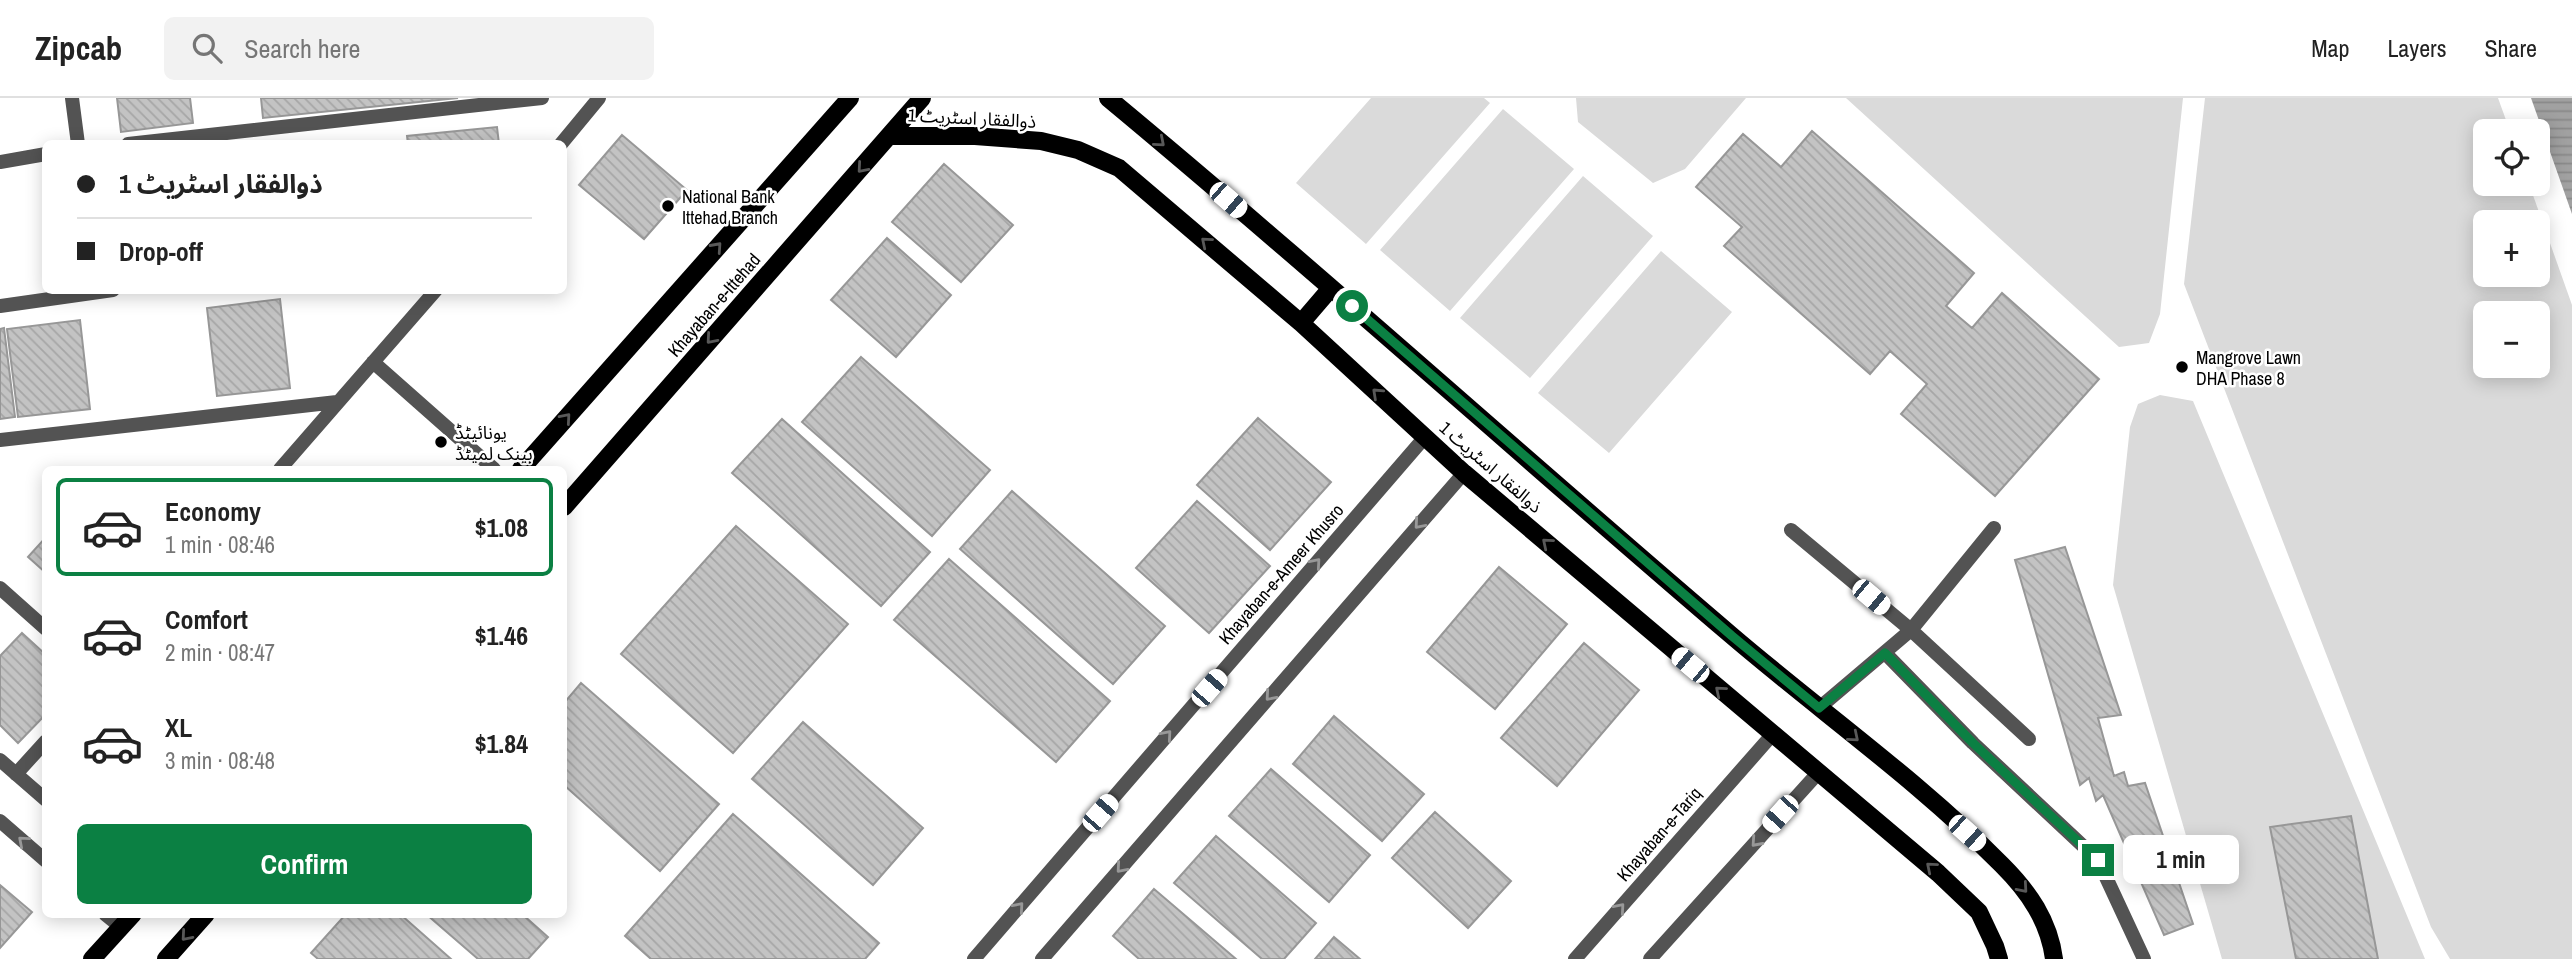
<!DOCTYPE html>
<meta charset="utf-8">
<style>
body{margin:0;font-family:"Archivo Narrow","Noto Sans Arabic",sans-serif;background:#f2f2f2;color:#222;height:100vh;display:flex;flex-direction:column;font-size:26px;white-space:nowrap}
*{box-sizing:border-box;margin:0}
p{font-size:23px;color:#767676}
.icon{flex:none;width:38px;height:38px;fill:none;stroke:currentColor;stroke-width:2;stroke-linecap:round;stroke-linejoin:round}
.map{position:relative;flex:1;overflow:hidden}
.drawer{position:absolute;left:42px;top:368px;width:525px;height:452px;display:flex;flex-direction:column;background:#fff;border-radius:10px;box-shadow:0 4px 18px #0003}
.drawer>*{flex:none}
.top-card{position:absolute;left:42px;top:42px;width:525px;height:154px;border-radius:10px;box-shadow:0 4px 18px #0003;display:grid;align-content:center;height:154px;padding:0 35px;background:#fff}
.tools{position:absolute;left:2473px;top:21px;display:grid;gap:14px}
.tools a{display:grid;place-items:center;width:77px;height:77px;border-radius:10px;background:#fff;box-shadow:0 4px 18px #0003;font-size:35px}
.end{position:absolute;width:32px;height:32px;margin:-16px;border:9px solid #0b8043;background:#fff;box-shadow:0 0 0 4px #fff}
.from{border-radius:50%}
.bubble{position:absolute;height:49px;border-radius:10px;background:#fff;box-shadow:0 4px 18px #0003;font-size:23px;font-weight:700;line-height:49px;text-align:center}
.car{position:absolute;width:21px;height:42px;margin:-21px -10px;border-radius:9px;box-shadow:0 0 5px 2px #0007;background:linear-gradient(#fff 24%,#345 0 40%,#fff 0 76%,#345 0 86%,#fff 0)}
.top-card b{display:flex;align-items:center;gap:24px;height:66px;font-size:26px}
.top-card b+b{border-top:2px solid #e0e0e0}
.top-card i{width:18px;height:18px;background:#222}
ul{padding:12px 0 0;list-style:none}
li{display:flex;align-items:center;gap:21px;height:98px;margin:0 14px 10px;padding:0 21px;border:4px solid transparent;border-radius:10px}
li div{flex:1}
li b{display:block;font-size:26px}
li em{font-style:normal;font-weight:700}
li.current{border-color:#0b8043}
li>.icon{width:63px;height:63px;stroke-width:1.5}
.button{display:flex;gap:14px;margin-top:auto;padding:14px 35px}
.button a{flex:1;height:80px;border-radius:10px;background:#0b8043;color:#fff;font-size:28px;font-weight:700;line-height:80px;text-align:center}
header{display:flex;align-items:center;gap:42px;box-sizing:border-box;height:98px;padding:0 35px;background:#fff;border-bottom:2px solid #e0e0e0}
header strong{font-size:33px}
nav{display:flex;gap:38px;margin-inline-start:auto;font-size:24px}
.search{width:490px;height:63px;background:#f2f2f2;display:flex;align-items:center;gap:18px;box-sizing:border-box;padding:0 24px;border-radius:10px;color:#767676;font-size:26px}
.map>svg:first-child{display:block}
</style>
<header>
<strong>Zipcab</strong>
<div class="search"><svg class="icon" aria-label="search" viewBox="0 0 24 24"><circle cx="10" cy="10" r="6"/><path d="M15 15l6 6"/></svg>Search here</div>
<nav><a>Map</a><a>Layers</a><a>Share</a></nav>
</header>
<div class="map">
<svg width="2572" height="861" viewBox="0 0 2572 861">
<defs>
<pattern id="water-rules" width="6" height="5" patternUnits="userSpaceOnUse" patternTransform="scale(1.75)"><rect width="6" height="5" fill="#a1a1a1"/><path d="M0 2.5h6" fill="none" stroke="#898989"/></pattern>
<pattern id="building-back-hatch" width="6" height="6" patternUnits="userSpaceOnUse" patternTransform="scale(1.75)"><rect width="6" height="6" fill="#c3c3c3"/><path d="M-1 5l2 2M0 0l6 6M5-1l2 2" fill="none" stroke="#a6a6a6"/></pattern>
</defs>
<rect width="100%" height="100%" fill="#fff"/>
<path fill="#dadada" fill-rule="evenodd" d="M 1371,0 L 1484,0 L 1490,5 L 1366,146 L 1296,85 Z
M 1576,0 L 1746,0 L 1685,71 L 1653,85 L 1578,24 Z
M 1846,0 L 2183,0 L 2160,216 L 2149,245 L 2119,249 Z
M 2205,0 L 2498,0 L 2510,33 L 2485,33 L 2485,86 L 2529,86 L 2572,207 L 2572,861 L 2450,861 L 2431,829 L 2184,186 ZM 2485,124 L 2538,124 L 2538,177 L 2485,177 ZM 2538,215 L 2538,268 L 2485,268 L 2485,215 Z
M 1503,11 L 1574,71 L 1450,213 L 1380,152 Z
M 1583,78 L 1653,138 L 1530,280 L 1460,220 Z
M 1661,153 L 1732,214 L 1609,355 L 1538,295 Z
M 2160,297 L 2193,303 L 2425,861 L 2222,861 L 2113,487 L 2130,329 L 2138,306 Z"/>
<path fill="url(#water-rules)" d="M 2531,0 L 2572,0 L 2572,116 Z"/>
<path fill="url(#building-back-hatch)" stroke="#979797" stroke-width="2" d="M 117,0 L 190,0 L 193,25 L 121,34 Z
M 261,0 L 458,0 L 263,20 Z
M 497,29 L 499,46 L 408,46 L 407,38 Z
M 1812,33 L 1974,175 L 1946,208 L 1972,230 L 2002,195 L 2099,281 L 1995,398 L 1901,316 L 1927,286 L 1890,253 L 1870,276 L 1724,148 L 1742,129 L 1696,89 L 1743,36 L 1781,69 Z
M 622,37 L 687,92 L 644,141 L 579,87 Z
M 944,66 L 1013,127 L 961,184 L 892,124 Z
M 887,140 L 951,197 L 896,259 L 831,202 Z
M 280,201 L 290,290 L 217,298 L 207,210 Z
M 80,222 L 90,311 L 18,319 L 7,231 Z
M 4,230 L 15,319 L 0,321 L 0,231 Z
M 861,259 L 990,372 L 932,438 L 802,324 Z
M 1258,320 L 1331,384 L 1270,452 L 1197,387 Z
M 782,321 L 930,454 L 881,508 L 732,375 Z
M 1012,393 L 1165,528 L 1113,586 L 960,451 Z
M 1197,403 L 1270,468 L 1209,535 L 1136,470 Z
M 736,428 L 848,526 L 733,655 L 621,556 Z
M 46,439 L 46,475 L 28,459 Z
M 2065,449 L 2121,617 L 2098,620 L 2114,678 L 2124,674 L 2128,688 L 2145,685 L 2193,826 L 2164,837 L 2103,697 L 2096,703 L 2089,680 L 2080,687 L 2015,462 Z
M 949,461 L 1110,603 L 1056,664 L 894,522 Z
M 1499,469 L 1567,526 L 1495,611 L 1427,554 Z
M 22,535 L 46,557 L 46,616 L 18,645 L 0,627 L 0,558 Z
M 1584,545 L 1639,592 L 1557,688 L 1501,640 Z
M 581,585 L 719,706 L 660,773 L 564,687 L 564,605 Z
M 1334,618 L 1424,696 L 1382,743 L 1293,666 Z
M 803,624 L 923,730 L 873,787 L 752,681 Z
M 1271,671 L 1370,757 L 1329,804 L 1229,718 Z
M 1435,714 L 1511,783 L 1468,830 L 1392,760 Z
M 733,716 L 879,845 L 865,861 L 651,861 L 625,838 Z
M 2351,718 L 2378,861 L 2296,861 L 2270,729 Z
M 1216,738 L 1316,825 L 1284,861 L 1262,861 L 1174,785 Z
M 0,787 L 32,814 L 0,850 Z
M 1154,791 L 1236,861 L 1139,861 L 1113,838 Z
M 346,816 L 400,816 L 451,861 L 318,861 L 311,855 Z
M 426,816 L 522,816 L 548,839 L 528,861 L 478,861 Z
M 1334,839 L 1360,861 L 1315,861 Z"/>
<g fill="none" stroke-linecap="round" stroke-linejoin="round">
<path stroke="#535353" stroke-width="14" d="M 1791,432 L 1911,532 L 2029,641
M 1885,555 L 1973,645 L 2098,762 L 2144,861
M 1819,610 L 1911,532 L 1994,430"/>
<path stroke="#535353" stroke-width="14" d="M 72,0 L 78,46
M 128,46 L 542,0
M 561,46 L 599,0
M 0,64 L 46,56
M 0,208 L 113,192
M 373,264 L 494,371
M 0,342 L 337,304
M 280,371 L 436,192
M 0,490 L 46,531
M 16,676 L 46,643
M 974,861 L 1425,339
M 1042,861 L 1464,375
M 1575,861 L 1772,637
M 1650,861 L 1818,675"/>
<path stroke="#535353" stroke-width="14" d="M 0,662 L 46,702
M 0,723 L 46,763
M 105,816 L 121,829"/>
<path stroke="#000" stroke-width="18" d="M 1108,0 C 1319,175 1522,359 1731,537 C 1821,614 1919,683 2002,767 C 2029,794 2049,823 2054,861
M 890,38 L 975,38 L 1041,43 L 1078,52 L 1119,70 L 1301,225 L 1464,375 L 1938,775 L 1979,814 L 1995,848 L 1999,861
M 1301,225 L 1331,190
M 521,371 L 850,0
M 564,409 L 922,0
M 92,861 L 133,816
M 166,861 L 206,816"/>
</g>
<defs><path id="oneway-chevron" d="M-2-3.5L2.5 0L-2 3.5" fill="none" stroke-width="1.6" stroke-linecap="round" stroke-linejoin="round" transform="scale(1.75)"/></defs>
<g stroke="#595959">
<use href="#oneway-chevron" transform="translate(1160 44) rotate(41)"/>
<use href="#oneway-chevron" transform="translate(862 70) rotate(131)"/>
<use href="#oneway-chevron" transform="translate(1206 144) rotate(-140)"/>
<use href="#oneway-chevron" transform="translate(717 149) rotate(-48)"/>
<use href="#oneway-chevron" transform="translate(711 241) rotate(131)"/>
<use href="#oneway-chevron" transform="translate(1377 295) rotate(-137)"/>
<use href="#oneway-chevron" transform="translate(566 320) rotate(-49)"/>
<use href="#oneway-chevron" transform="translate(1547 445) rotate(-140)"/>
<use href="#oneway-chevron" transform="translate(1720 593) rotate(-140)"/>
<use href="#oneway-chevron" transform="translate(1854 639) rotate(40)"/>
<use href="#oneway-chevron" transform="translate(1931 769) rotate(-140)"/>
<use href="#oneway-chevron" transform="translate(2023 790) rotate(49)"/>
<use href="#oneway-chevron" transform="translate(186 838) rotate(131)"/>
</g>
<g stroke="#989898">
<use href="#oneway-chevron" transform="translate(1419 426) rotate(131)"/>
<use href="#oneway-chevron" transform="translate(1316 465) rotate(-49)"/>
<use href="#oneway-chevron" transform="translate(1270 598) rotate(131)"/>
<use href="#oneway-chevron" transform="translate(1167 637) rotate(-49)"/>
<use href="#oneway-chevron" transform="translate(23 743) rotate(-139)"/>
<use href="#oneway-chevron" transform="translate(1756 744) rotate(132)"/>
<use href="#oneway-chevron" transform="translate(1121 770) rotate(131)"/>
<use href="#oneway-chevron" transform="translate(1019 809) rotate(-49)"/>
<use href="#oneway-chevron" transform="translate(1620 810) rotate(-49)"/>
</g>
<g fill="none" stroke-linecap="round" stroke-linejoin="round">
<path stroke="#0b8043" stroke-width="9" d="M 1352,208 L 1732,538 L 1819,610 L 1885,555 L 1973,645 L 2098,762"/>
</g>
<g fill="#000" stroke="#fff" stroke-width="2.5">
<circle cx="668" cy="108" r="7"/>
<circle cx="2182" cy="269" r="7"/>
<circle cx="441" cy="344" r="7"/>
</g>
<g text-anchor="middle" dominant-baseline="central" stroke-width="5" stroke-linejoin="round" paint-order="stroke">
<g font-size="18" fill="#000" stroke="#fff">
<text transform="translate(972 20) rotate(3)">ذوالفقار اسٹریٹ 1</text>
<text transform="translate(714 207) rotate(-49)">Khayaban-e-Ittehad</text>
<text transform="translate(1491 369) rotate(41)">ذوالفقار اسٹریٹ 1</text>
<text transform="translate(1281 476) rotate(-49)">Khayaban-e-Ameer Khusro</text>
<text transform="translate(1659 736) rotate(-49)">Khayaban-e-Tariq</text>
</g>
<g font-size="18" fill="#000" stroke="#fff" text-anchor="start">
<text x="682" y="98">National Bank<tspan x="682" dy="21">Ittehad Branch</tspan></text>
<text x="2196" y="259">Mangrove Lawn<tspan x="2196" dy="21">DHA Phase 8</tspan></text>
<text x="455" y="334">یونائیٹڈ<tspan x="455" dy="21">بینک لمیٹڈ</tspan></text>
</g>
</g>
</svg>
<div class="tools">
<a><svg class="icon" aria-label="locate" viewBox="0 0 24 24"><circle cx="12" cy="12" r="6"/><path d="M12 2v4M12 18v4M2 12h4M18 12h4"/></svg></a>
<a>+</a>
<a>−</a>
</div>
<i class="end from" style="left:1352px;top:208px"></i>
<i class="end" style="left:2098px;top:762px"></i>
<div class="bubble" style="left:2123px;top:737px;width:116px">1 min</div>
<i class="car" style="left:1228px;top:102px;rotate:131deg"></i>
<i class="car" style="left:1871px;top:499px;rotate:130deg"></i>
<i class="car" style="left:1690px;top:567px;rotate:310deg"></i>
<i class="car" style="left:1209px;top:590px;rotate:41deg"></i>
<i class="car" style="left:1100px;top:715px;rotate:41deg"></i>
<i class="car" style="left:1780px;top:716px;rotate:222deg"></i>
<i class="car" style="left:1967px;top:735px;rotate:132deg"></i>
<div class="top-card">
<b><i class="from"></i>ذوالفقار اسٹریٹ 1</b>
<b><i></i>Drop-off</b>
</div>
<section class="drawer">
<ul>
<li class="current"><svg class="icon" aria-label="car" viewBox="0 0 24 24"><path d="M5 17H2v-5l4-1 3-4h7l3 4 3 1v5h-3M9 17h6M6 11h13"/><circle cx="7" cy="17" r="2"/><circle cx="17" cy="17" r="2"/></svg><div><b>Economy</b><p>1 min · 08:46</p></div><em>$1.08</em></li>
<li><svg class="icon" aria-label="car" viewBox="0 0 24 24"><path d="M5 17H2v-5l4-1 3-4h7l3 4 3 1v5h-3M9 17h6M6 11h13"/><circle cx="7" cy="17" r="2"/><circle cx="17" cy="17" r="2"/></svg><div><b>Comfort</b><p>2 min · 08:47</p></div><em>$1.46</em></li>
<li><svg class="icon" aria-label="car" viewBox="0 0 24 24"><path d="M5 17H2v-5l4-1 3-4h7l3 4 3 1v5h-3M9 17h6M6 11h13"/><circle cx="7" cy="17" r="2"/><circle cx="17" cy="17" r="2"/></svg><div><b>XL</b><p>3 min · 08:48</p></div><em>$1.84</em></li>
</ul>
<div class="button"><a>Confirm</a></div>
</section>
</div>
